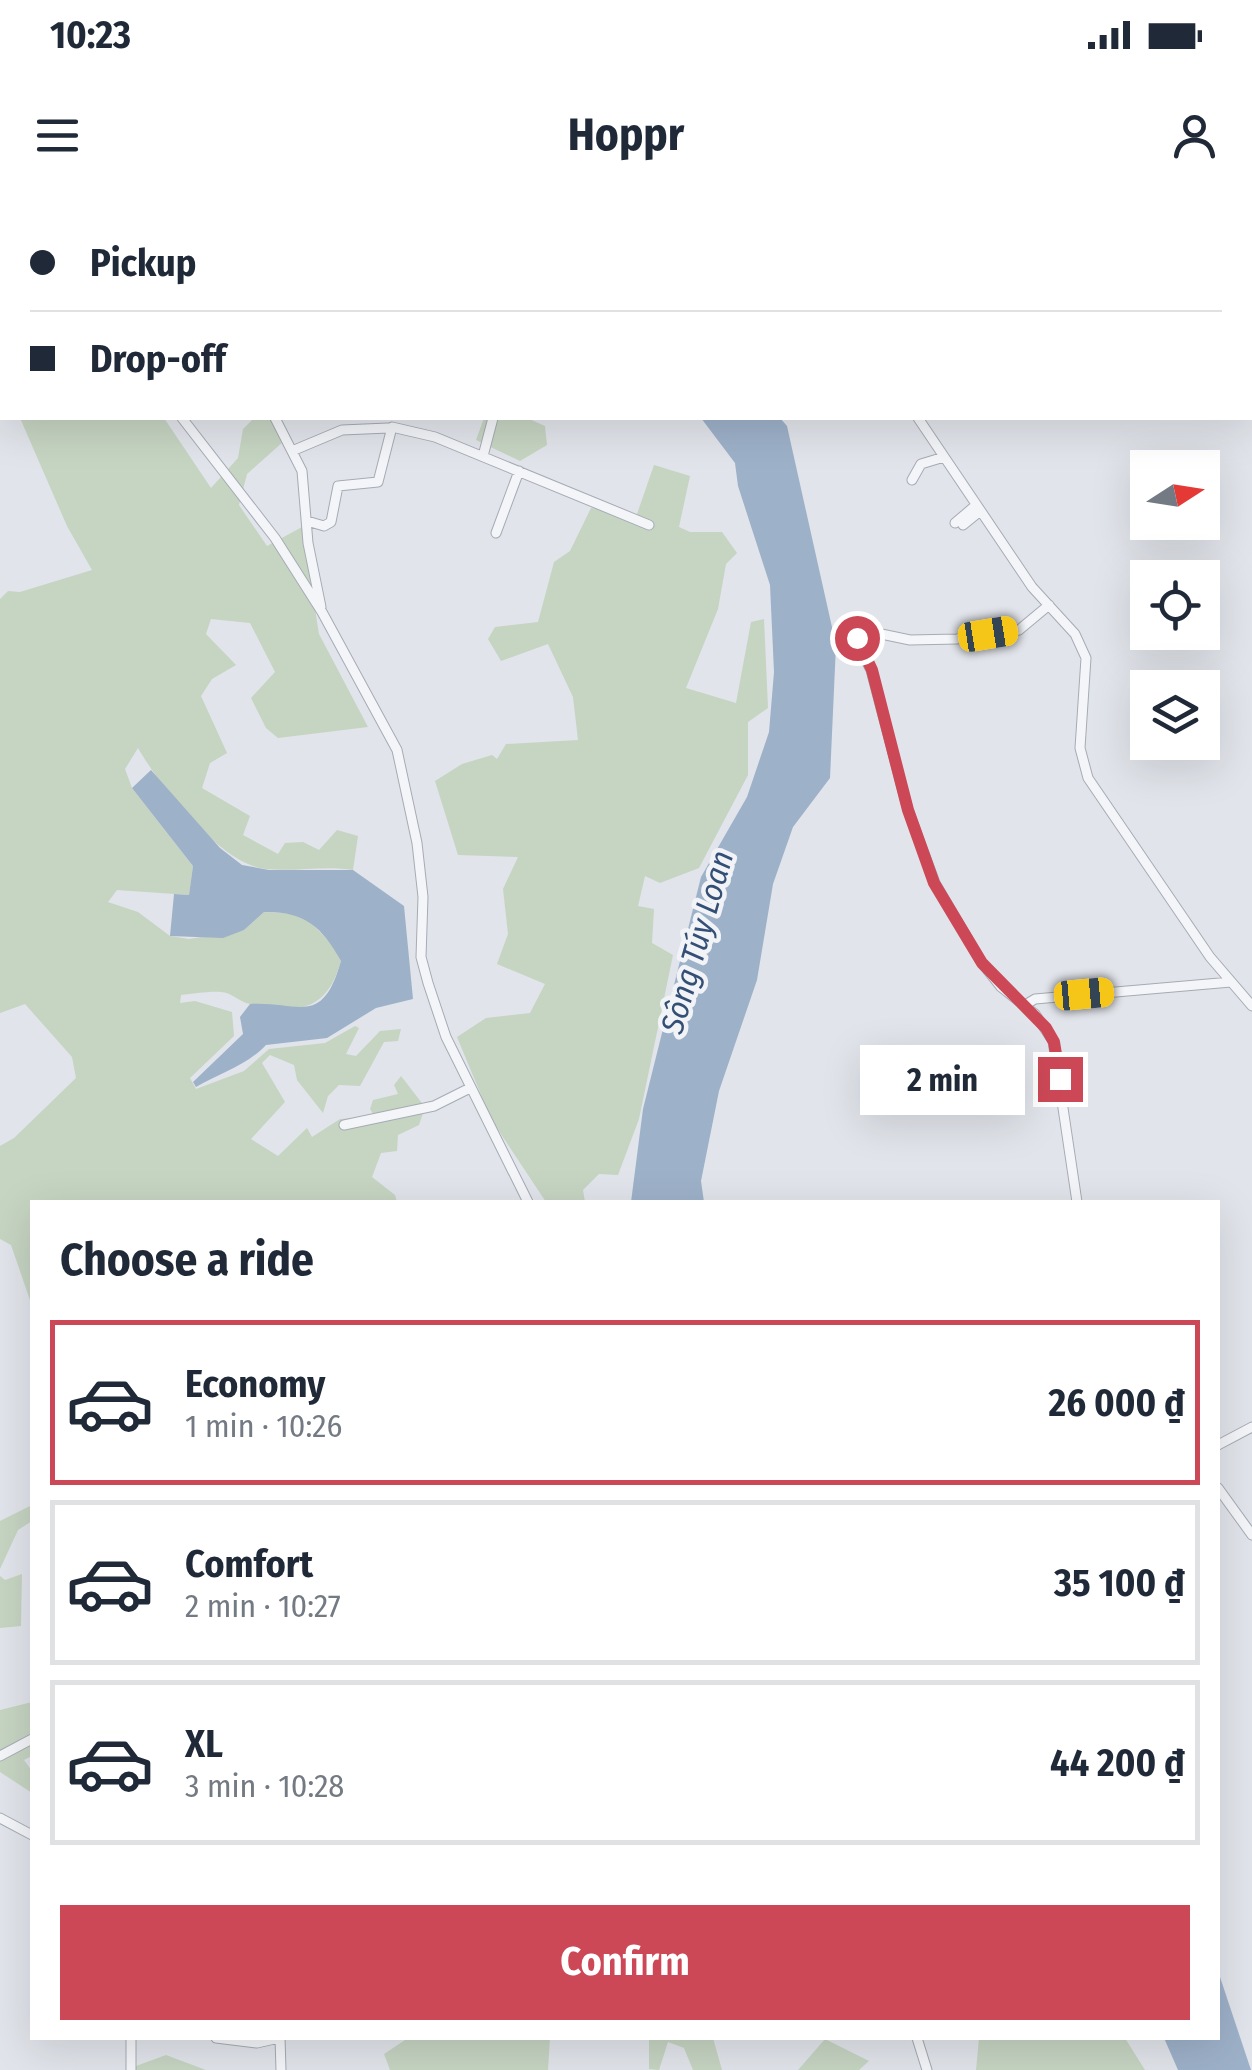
<!DOCTYPE html>
<meta charset="utf-8">
<style>
body{margin:0;font-family:"Fira Sans Condensed",sans-serif;background:#f6f6f7;color:#1f2937;height:100vh;display:flex;flex-direction:column;font-size:38px;white-space:nowrap}
*{box-sizing:border-box;margin:0}
p{font-size:32px;color:#747a83}
.icon{flex:none;width:55px;height:55px;fill:none;stroke:currentColor;stroke-width:2;stroke-linecap:round;stroke-linejoin:round}
.map{position:relative;flex:1;overflow:hidden}
.details{position:absolute;left:30px;top:1000px;width:1190px;height:840px;display:flex;flex-direction:column;background:#fff;border-radius:0px;box-shadow:0 10px 40px #0002}
.details>*{flex:none}
.top-card{position:absolute;left:0px;top:0px;width:1252px;height:220px;box-shadow:0 10px 40px #0002;display:grid;align-content:center;height:220px;padding:0 30px;background:#fff}
.needle{width:65px;rotate:78deg}
.tools{position:absolute;left:1130px;top:250px;display:grid;gap:20px}
.tools a{display:grid;place-items:center;width:90px;height:90px;border-radius:0px;background:#fff;box-shadow:0 10px 40px #0002;font-size:50px}
.end{position:absolute;width:45px;height:45px;margin:-22px;border:12px solid #cd4857;background:#fff;box-shadow:0 0 0 5px #fff}
.from{border-radius:50%}
.bubble{position:absolute;height:70px;border-radius:0px;background:#fff;box-shadow:0 10px 40px #0002;font-size:32px;font-weight:700;line-height:70px;text-align:center}
.car{position:absolute;width:30px;height:60px;margin:-30px -15px;border-radius:12px;box-shadow:0 0 8px 2px #0007;background:linear-gradient(#f5c518 24%,#345 0 40%,#f5c518 0 76%,#345 0 86%,#f5c518 0)}
.top-card b{display:flex;align-items:center;gap:35px;height:95px;font-size:38px}
.top-card b+b{border-top:2px solid #e0e1e3}
.top-card i{width:25px;height:25px;background:#1f2937}
ul{padding:0;list-style:none}
li{display:flex;align-items:center;gap:30px;height:165px;margin:0 20px 15px;padding:0 10px;border:5px solid #e0e1e3;border-radius:0px}
li div{flex:1}
li b{display:block;font-size:38px}
li em{font-style:normal;font-weight:700}
li.active{border-color:#cd4857}
li>.icon{width:90px;height:90px;stroke-width:1.5}
h2{padding:0 30px;font-size:45px;line-height:120px}
.action{display:flex;gap:20px;margin-top:auto;padding:20px 30px}
.action a{flex:1;height:115px;border-radius:0px;background:#cd4857;color:#fff;font-size:40px;font-weight:700;line-height:115px;text-align:center}
.status{display:flex;justify-content:space-between;align-items:center;height:70px;padding:0 50px;background:#fff;direction:ltr}
.status svg{height:28px;fill:currentColor}
header{display:flex;justify-content:space-between;align-items:center;height:130px;padding:0 30px;background:#fff;font-size:45px;font-weight:700}
.map>svg:first-child{display:block}
</style>
<div class="status"><b>10:23</b><svg viewBox="0 0 49 12"><path d="M0 12V9h3v3zM5 12V6h3v6zM10 12V3h3v9zM15 12V0h3v12zM26 1h20v11H26zM47 4h2v5h-2z"/></svg></div>
<header><svg class="icon" aria-label="menu" viewBox="0 0 24 24"><path d="M4 6h16M4 12h16M4 18h16"/></svg>Hoppr<svg class="icon" aria-label="person" viewBox="0 0 24 24"><circle cx="12" cy="8" r="4"/><path d="M4 21q1-7 8-7t8 7"/></svg></header>
<div class="map">
<svg width="1252" height="1870" viewBox="0 0 1252 1870">
<rect width="100%" height="100%" fill="#e1e4ea"/>
<path fill="#c6d4c2" d="M 0,0 L 82,2 L 2,2 L 2,197 Z
M 263,0 L 488,0 L 491,2 L 261,2 Z
M 20,218 L 164,218 L 211,288 L 238,258 L 243,229 L 254,218 L 271,218 L 284,241 L 247,274 L 239,305 L 267,346 L 302,327 L 319,434 L 368,527 L 278,538 L 266,528 L 251,498 L 275,472 L 250,423 L 211,419 L 206,434 L 236,465 L 212,479 L 201,496 L 227,553 L 210,563 L 202,588 L 250,616 L 243,635 L 278,654 L 285,643 L 303,642 L 319,650 L 337,630 L 358,636 L 353,670 C 324,665 295,672 266,669 C 221,665 160,586 138,548 L 125,569 L 132,588 L 193,666 L 189,695 L 117,690 L 108,702 L 138,712 L 170,736 L 189,739 L 244,730 L 264,712 L 302,714 L 331,743 L 341,761 C 326,813 298,813 250,804 C 239,802 231,792 221,792 C 208,791 193,794 181,795 L 180,803 L 195,801 L 232,812 L 234,836 L 190,878 L 196,889 L 244,871 L 269,849 L 325,843 L 355,826 L 359,828 L 346,854 L 356,856 L 380,831 L 401,829 L 398,841 L 384,842 L 360,886 L 339,885 L 328,896 L 323,913 L 297,880 L 294,865 L 270,855 L 262,863 L 285,902 L 251,939 L 278,956 L 307,928 L 312,937 L 340,919 L 375,917 L 370,909 L 373,900 L 398,894 L 394,885 L 401,876 L 425,907 L 419,925 L 398,935 L 397,951 L 381,953 L 372,977 L 395,995 L 397,1002 L 32,1002 L 32,1106 L 11,1045 L 0,1039 L 0,946 L 14,938 L 76,878 L 72,857 L 25,804 L 0,813 L 0,399 L 8,391 L 20,392 L 92,370 L 67,326 Z
M 484,218 L 527,218 L 545,226 L 547,245 L 520,261 L 476,240 Z
M 654,265 L 690,276 L 679,327 L 690,332 L 722,332 L 737,353 L 726,364 L 718,409 L 686,488 L 736,503 L 751,422 L 764,419 L 768,508 L 748,522 L 748,575 L 699,668 L 660,683 L 645,676 L 638,706 L 654,709 L 652,743 L 673,755 L 639,919 L 618,975 L 599,974 L 583,990 L 585,1002 L 546,1002 L 491,919 L 457,837 L 486,818 L 530,813 L 545,784 L 497,764 L 508,734 L 503,689 L 518,657 L 458,655 L 435,581 L 462,564 L 492,555 L 497,559 L 506,544 L 578,540 L 573,497 L 548,444 L 501,461 L 488,439 L 495,427 L 538,422 L 554,362 L 570,351 L 591,308 L 637,314 Z
M 32,1305 L 32,1321 L 18,1330 L 0,1369 L 0,1321 Z
M 22,1374 L 21,1426 L 0,1428 L 0,1376 L 5,1380 Z
M 32,1502 L 32,1556 L 24,1560 L 32,1571 L 32,1593 L 0,1572 L 0,1510 Z
M 408,1838 L 550,1838 L 548,1870 L 390,1870 L 384,1854 Z
M 649,1838 L 713,1838 L 722,1870 L 693,1870 L 684,1848 L 668,1842 L 659,1870 L 649,1869 Z
M 979,1838 L 1125,1838 L 1145,1870 L 976,1870 Z
M 825,1839 L 869,1861 L 859,1870 L 798,1870 Z
M 166,1855 L 206,1870 L 125,1870 Z"/>
<path fill="#9db1c9" d="M 701,218 L 780,218 L 787,226 L 836,445 L 830,578 L 793,627 L 773,684 L 757,780 L 719,891 L 701,981 L 704,1002 L 631,1002 L 643,909 L 701,677 L 747,597 L 769,532 L 774,472 L 770,385 L 738,286 L 735,263 Z
M 151,570 L 220,648 L 242,665 L 269,670 L 353,670 L 404,706 L 413,799 L 376,808 L 327,838 L 266,845 C 246,866 222,872 196,887 L 193,882 L 243,834 L 240,817 L 250,804 C 299,801 322,828 341,761 C 322,726 303,711 264,712 L 244,730 L 223,738 L 170,736 L 174,694 L 189,695 L 193,666 L 132,588 Z
M 1218,1771 L 1251,1870 L 1178,1870 L 1164,1838 L 1218,1838 Z"/>
<g fill="none" stroke-linecap="round" stroke-linejoin="round">
<defs>
<path id="minor" d="M 101,0 L 102,2
M 186,0 L 187,2
M 710,0 L 712,2
M 798,0 L 799,2
M 888,0 L 888,2
M 182,218 L 275,338 L 322,412 L 397,550 L 417,643 L 423,697 L 421,757 L 428,783 L 446,837 L 528,1002
M 275,218 L 302,271 L 308,343 L 321,407
M 918,218 L 1032,387 L 1075,434 L 1086,458 L 1080,548 L 1088,578 L 1210,757 L 1252,806
M 292,251 L 342,230 L 388,228
M 483,256 L 493,218
M 912,280 L 921,264 L 944,257
M 307,321 L 324,326 L 331,322 L 338,286 L 378,282 L 392,227 L 435,237 L 649,325
M 955,323 L 975,306
M 963,325 L 979,312
M 496,333 L 519,271
M 848,427 L 871,470 L 908,610 L 935,683 L 982,763 L 1001,787 L 1035,814 L 1053,841 L 1077,1002
M 848,427 L 910,440 L 957,439 L 1019,430 L 1049,405
M 1025,805 L 1035,799 L 1231,782
M 344,925 L 434,906 L 470,888
M 1218,1245 L 1252,1227
M 1218,1288 L 1252,1335
M 0,1556 L 32,1539
M 0,1618 L 32,1635
M 131,1838 L 131,1870
M 216,1838 L 257,1843 L 279,1838
M 280,1838 L 281,1870
M 917,1838 L 927,1870"/>
</defs>
<use href="#minor" stroke="#a6abb4" stroke-width="11"/>
<use href="#minor" stroke="#f4f5f8" stroke-width="9"/>
</g>
<g fill="none" stroke-linecap="round" stroke-linejoin="round">
<path stroke="#cd4857" stroke-width="12" d="M 857,438 L 872,470 L 908,610 L 934,683 L 982,763 L 1046,828 L 1054,842 L 1060,879"/>
</g>
<g text-anchor="middle" dominant-baseline="central" stroke-width="9" stroke-linejoin="round" paint-order="stroke">
<g font-size="32" font-style="italic" fill="#344f75" stroke="#f1f3f7">
<text transform="translate(697 742) rotate(-74)">Sông Túy Loan</text>
</g>
</g>
</svg>
<div class="tools">
<a><svg class="needle" viewBox="-14 -14 28 28"><path d="M0-13l5 13h-10z" fill="#e53935"/><path d="M0 13l5-13h-10z" fill="#747a83"/></svg></a>
<a><svg class="icon" aria-label="locate" viewBox="0 0 24 24"><circle cx="12" cy="12" r="6"/><path d="M12 2v4M12 18v4M2 12h4M18 12h4"/></svg></a>
<a><svg class="icon" aria-label="layers" viewBox="0 0 24 24"><path d="M12 4l9 5-9 5-9-5zM3 14l9 5 9-5"/></svg></a>
</div>
<i class="end from" style="left:857px;top:438px"></i>
<i class="end" style="left:1060px;top:879px"></i>
<div class="bubble" style="left:860px;top:845px;width:165px">2 min</div>
<i class="car" style="left:988px;top:434px;rotate:81deg"></i>
<i class="car" style="left:1084px;top:794px;rotate:85deg"></i>
<div class="top-card">
<b><i class="from"></i>Pickup</b>
<b><i></i>Drop-off</b>
</div>
<section class="details">
<h2>Choose a ride</h2>
<ul>
<li class="active"><svg class="icon" aria-label="car" viewBox="0 0 24 24"><path d="M5 17H2v-5l4-1 3-4h7l3 4 3 1v5h-3M9 17h6M6 11h13"/><circle cx="7" cy="17" r="2"/><circle cx="17" cy="17" r="2"/></svg><div><b>Economy</b><p>1 min · 10:26</p></div><em>26 000 ₫</em></li>
<li><svg class="icon" aria-label="car" viewBox="0 0 24 24"><path d="M5 17H2v-5l4-1 3-4h7l3 4 3 1v5h-3M9 17h6M6 11h13"/><circle cx="7" cy="17" r="2"/><circle cx="17" cy="17" r="2"/></svg><div><b>Comfort</b><p>2 min · 10:27</p></div><em>35 100 ₫</em></li>
<li><svg class="icon" aria-label="car" viewBox="0 0 24 24"><path d="M5 17H2v-5l4-1 3-4h7l3 4 3 1v5h-3M9 17h6M6 11h13"/><circle cx="7" cy="17" r="2"/><circle cx="17" cy="17" r="2"/></svg><div><b>XL</b><p>3 min · 10:28</p></div><em>44 200 ₫</em></li>
</ul>
<div class="action"><a>Confirm</a></div>
</section>
</div>
